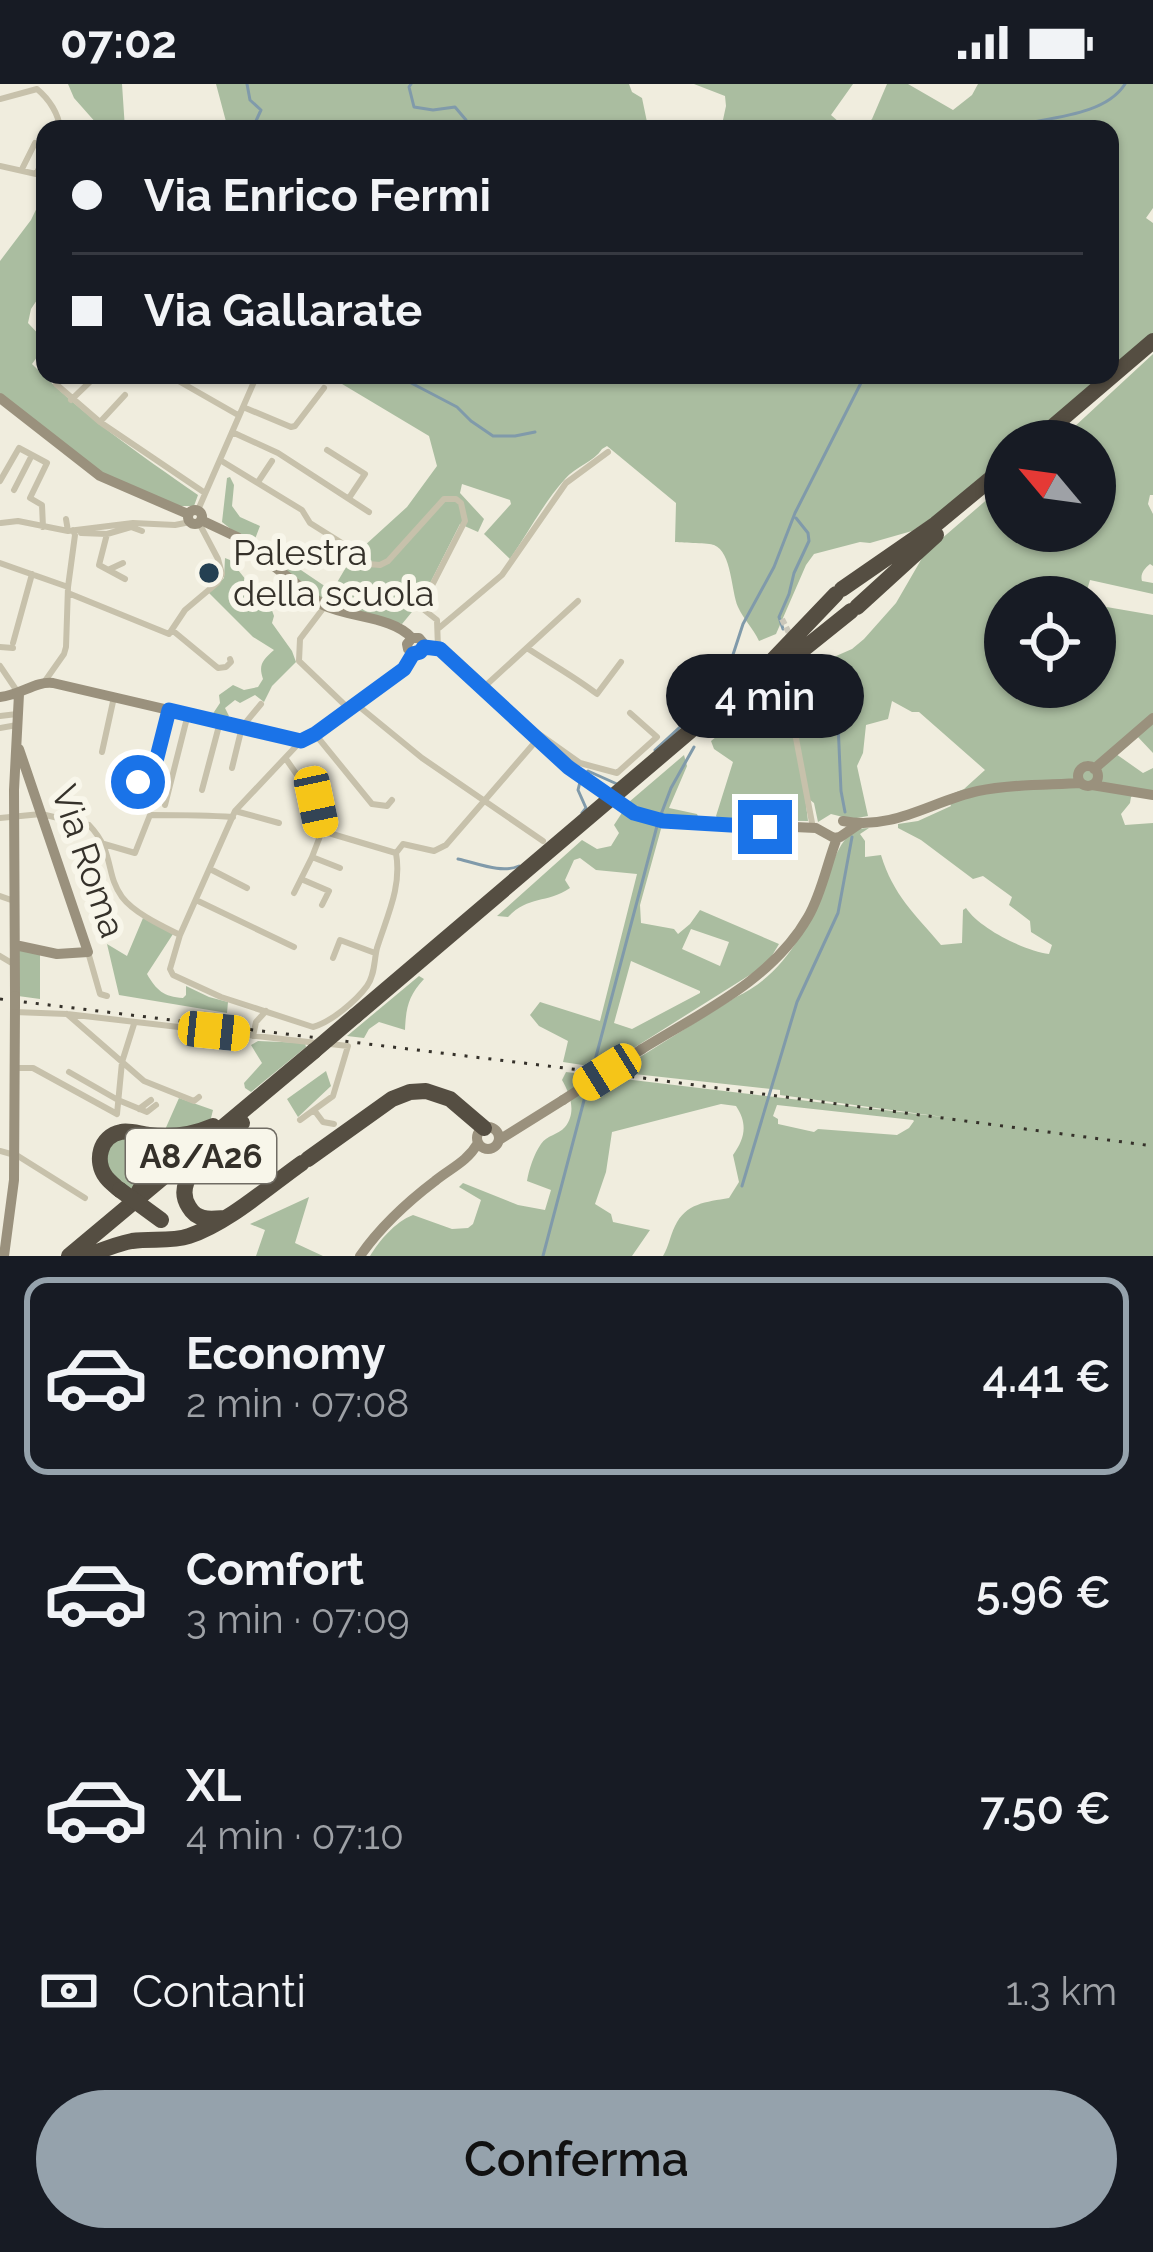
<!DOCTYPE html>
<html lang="it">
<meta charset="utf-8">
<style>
body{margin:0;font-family:Raleway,sans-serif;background:#20242c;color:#f1f3f6;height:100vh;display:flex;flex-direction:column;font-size:45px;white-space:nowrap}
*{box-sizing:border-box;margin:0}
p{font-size:39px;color:#9ea1a6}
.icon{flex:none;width:66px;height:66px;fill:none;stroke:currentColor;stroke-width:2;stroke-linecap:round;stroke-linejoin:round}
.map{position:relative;height:1172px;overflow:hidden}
.panel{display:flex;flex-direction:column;background:#171b24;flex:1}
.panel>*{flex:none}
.hud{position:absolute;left:36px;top:36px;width:1083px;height:264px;border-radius:24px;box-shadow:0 3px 9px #0004;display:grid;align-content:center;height:264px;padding:0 36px;background:#171b24}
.needle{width:78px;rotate:299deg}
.controls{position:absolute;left:984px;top:336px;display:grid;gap:24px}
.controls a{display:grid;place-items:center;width:132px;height:132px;border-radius:50%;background:#171b24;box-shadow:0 3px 9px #0004;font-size:60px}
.end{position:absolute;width:54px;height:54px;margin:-27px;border:15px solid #1a73e8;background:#fff;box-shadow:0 0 0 6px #fff}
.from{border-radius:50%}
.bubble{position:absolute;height:84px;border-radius:42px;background:#171b24;box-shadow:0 3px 9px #0004;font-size:39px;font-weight:600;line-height:84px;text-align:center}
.car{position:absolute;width:36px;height:72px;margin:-36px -18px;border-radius:15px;box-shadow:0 0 9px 3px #0007;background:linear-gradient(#f5c518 24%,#345 0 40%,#f5c518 0 76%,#345 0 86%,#f5c518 0)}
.hud b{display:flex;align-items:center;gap:42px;height:114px;font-size:45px}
.hud b+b{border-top:3px solid #363941}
.hud i{width:30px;height:30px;background:#f1f3f6}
ul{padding:21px 0 0;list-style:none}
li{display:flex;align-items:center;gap:36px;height:198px;margin:0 24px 18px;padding:0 12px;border:6px solid transparent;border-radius:24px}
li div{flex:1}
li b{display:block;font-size:45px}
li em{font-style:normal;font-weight:600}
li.current{border-color:#95a2ac}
li>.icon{width:108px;height:108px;stroke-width:1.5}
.pay{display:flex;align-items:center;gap:30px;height:132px;padding:0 36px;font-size:45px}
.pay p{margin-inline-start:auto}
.button{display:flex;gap:24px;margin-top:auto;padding:24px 36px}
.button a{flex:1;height:138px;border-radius:72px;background:#95a2ac;color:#111;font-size:48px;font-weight:600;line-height:138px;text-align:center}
.status{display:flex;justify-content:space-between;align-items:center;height:84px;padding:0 60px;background:#171b24;direction:ltr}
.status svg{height:33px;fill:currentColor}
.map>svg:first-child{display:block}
</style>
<div class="status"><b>07:02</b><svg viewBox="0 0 49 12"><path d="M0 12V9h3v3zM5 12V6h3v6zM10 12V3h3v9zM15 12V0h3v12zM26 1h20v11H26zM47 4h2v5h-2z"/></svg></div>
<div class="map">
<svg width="1153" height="1172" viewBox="0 0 1153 1172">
<rect width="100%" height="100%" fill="#f0edde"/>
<path fill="#aabda0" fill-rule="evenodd" d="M 68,0 L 122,0 L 125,45 L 96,45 L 97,40 L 74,14 Z
M 216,0 L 629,0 L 632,8 L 642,14 L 647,38 L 675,43 L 228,45 Z
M 694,0 L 853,0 L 831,31 L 847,45 L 865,42 L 872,35 L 887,0 L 908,0 L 953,26 L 972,11 L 978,0 L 1153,0 L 1153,124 L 1146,134 L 1153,139 L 1153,252 L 1110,290 L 1110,45 L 721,45 L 726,22 L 725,12 Z
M 45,107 L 45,204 L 31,225 L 28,239 L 45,257 L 45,262 L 32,280 C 83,332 138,369 198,411 L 194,422 L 178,422 L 102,390 L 0,309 L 0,177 L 31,136 Z
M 1153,270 L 1153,411 L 1150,411 L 1148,420 L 1153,430 L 1153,482 L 1150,480 C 1144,485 1140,490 1142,497 L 1153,499 L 1153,510 L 1090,496 L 1085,513 L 1005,513 L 1005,603 L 1095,603 L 1095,521 L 1153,531 L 1153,669 L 1137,652 L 1116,670 L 1143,689 L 1153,684 L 1153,708 L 1143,705 L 1131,713 L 1130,719 L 1121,730 L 1125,741 L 1153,739 L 1153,1172 L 663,1172 C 669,1162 670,1152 675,1142 C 686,1119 706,1118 729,1114 L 739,1098 L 733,1071 C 745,1054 748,1040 736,1022 L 721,1020 L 612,1048 L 606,1088 L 595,1120 L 611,1130 L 613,1138 L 650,1146 L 632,1172 L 370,1172 C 380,1156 395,1138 413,1131 L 452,1145 L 468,1144 L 473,1140 L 481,1116 L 459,1103 L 463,1099 L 518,1121 L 545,1126 L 551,1106 L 527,1097 C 529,1085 534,1070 541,1060 C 547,1051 558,1051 565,1043 C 577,1028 570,1010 562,996 L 566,988 L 951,1034 L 780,1011 L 780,1006 L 616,988 L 736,913 C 782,892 806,848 823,803 C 832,782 837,760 855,745 L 869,744 L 860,750 L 865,757 L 865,773 L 881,771 C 893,811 915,830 941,861 L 962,859 L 963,826 L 966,824 C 980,845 1025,867 1049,870 L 1052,861 L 1031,848 L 1030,837 L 1009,821 L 1012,813 L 983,792 L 973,795 L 921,756 L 898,744 L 898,740 L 918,737 L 951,722 L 947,712 L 964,705 L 985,686 L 919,628 L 912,628 L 892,617 L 888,635 L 866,641 L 863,669 L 857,682 L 868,732 L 851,735 L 831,730 L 818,738 L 814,719 L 805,712 L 808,737 L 719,736 L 716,732 L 733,678 L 714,665 L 711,657 L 793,591 L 852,565 L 864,555 L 896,519 L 925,469 L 1005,400 L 1005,447 L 1095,447 L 1095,357 L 1059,357 ZM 777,1021 L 913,1036 L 914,1037 L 909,1044 L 897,1051 L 818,1045 L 814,1048 L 778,1040 L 778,1035 L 773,1032 Z
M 327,291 L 1109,291 L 1027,357 L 1005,357 L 1005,375 L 938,430 L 912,447 L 870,459 L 860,458 L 814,470 L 806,481 L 776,550 L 759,557 C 753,544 744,536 738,523 C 731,507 732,468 714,461 C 709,459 684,459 675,458 L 676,419 L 607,362 L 602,365 C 594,378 576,382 565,395 C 544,418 528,449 510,475 L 484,450 L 511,420 L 510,416 L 462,400 L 460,409 L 484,435 L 478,448 L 460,440 L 421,517 L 402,540 L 324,520 L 222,438 L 227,394 L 230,393 L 234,401 L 232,422 L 240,433 L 260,442 L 255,455 L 332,507 L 352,473 L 407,423 L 437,382 L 429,352 Z
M 225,474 L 230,476 L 255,507 L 271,501 L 276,508 L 269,518 L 274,532 L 272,539 L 292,567 L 296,578 L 272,602 L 264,618 L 255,611 L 240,619 L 235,616 L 225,624 L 229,632 L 224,635 L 212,631 L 220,619 L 219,611 L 233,601 L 244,606 L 258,603 L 263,595 C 258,580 263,576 274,566 L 253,553 L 209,509 L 224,494 Z
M 684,671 L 687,682 L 669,724 L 697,730 L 700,737 L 664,734 L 640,821 L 641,839 L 674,845 L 678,850 L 690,840 L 700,826 L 779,860 L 767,880 L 602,984 L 563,978 L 568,957 L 539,942 L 530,931 L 540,918 L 600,937 L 637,790 L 596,786 L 580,774 L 574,776 L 565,796 L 570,804 C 546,820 529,811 508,833 L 497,832 L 582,756 L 597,765 L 611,762 L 619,749 L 614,741 L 629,718 ZM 691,845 L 729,858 L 720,882 L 682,865 ZM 631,877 L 700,907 L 700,909 L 632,945 L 614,939 Z
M 143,834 L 173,850 L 147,890 C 156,906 164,913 183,914 L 186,911 L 186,902 L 209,913 L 228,918 L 227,929 L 119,911 L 107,860 L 127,872 Z
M 19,864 L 40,870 L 40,915 L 18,912 Z
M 419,892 L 424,895 C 408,912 406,924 405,946 L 379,938 L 369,945 L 364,954 L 347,952 Z
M 258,957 L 305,959 L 306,963 L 251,1008 L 245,1004 L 244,999 L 262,979 L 251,961 Z
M 326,987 L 331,1002 L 298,1033 L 287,1015 Z
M 179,1014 L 213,1026 L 210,1038 L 164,1048 Z
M 126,1050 L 147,1068 L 132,1110 L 109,1088 L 105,1064 Z
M 309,1113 L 295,1159 L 323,1172 L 256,1172 L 265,1146 L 250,1140 Z"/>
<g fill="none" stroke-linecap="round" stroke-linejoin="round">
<path stroke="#809aaa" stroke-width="3" d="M 247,0 L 250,16 L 261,26 L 255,39 L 258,45
M 411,0 L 409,3 L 414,23 L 433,26 L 455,23 L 466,36 L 465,45
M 1002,45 C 1039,33 1103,35 1125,0
M 396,291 L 457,323 L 471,337 L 493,352 L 515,352 L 535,348
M 783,545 L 779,533 L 789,510 L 794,489 L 809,457 L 808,449 L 796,434
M 831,576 L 834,583 L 833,620 L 838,639 L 841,707 L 845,728
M 706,625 L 728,586 L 743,540 L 774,483 L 795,429 L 865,291
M 655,666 L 705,620
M 582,729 L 586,724 L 578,706 L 581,694 L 588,687 L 617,700
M 660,733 L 671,704 L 694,663
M 458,775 C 477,779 501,790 519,782
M 593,984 L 657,742
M 742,1102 L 797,918 L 838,829 L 852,753
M 543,1172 L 587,1005"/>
<path stroke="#cbc7ba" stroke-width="6" stroke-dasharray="6 3" stroke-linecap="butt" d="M 782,535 L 791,553"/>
<path stroke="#c7c1ab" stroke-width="6" d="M 0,15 L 37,5 C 49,15 59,30 60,45
M 0,82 L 36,90 L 45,74
M 22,85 L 35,59
M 168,291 L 238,331
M 56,300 L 100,338 L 205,409
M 71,316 L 97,291
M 243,323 L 291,343 L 295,342 L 324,304
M 100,338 L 125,311
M 232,348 L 278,369 L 369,428
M 327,366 L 365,390 L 349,414
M 220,376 L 302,426 L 310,439 L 345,461 L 368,480 L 380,481 L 388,477 L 444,415 L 456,415 L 461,419 L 465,437 L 422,521 L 423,525 L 437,536 L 438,564
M 0,397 L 19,364 L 47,379 L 30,414 L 42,421 L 43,443
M 258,398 L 272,377
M 14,406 L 32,371
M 198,426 L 257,291
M 66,435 L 68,447
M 1,439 L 18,437 L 68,447 L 133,439 L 175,441 L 190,438
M 81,449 L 107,450 L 131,443 L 142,447
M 107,450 L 99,481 L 125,495
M 0,479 L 68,503
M 110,485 L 123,479
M 68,509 L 169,550 L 185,526 L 217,499 L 222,490 L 218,475 L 199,439
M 325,522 L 300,555 L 299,577 L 349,625
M 439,544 L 502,491 L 566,399 L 608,368
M 172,546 L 218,584 L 226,583 L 231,578 L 230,575
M 13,559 L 32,490
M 0,563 L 13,564
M 527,564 C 551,580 575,593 597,610 L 621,578
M 0,582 L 17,607
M 807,584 L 792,633 L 813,744
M 45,597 L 64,570 L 66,563 L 68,503 L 75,451 L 73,446
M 483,604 L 578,517
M 356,620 L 422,674 L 543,757
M 0,632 L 17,630
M 0,644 L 17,641
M 532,645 L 580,679 L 617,689 L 657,653 L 630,629
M 315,650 L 372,720 L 387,722 L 392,716
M 301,657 L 235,727 L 180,851 L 170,885 L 173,891 L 221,913 L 313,943 C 331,938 356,917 367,902 C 375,891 374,876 377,864 C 387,832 402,803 396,769
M 102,668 L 114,613
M 286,675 L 316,718 L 322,747
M 232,684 L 242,643 L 261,620
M 202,706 L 220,638
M 147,714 L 169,625
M 165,721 L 188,630
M 235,727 L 279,739
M 0,734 L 41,730 L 89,741 C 115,768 105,790 122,813 C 134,829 162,842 180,851
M 322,747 L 396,769
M 322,747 L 312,773 L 340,784
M 104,760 L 135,769 L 150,731 C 179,731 204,731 233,733
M 396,769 L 403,760 L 434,767 L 446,761 L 536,657
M 210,785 L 247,804
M 301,795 L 329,807 L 322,821
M 294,809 L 312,773
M 0,812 L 14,817
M 196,816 L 294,863
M 88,868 L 100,910 L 107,912
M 0,872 L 15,881
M 333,874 L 340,856 L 375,869
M 14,928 L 67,930 L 317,959
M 67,930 L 144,997 L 194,1017 L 199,1013
M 253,952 L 256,938 L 266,927
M 14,984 L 33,984 L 117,1030 L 122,978 L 134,940
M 69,988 L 118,1016 L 147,1028 L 156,1021
M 139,1025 L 151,1016
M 314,1026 L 323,1038 L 334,1040
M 300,1036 L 333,1012 L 348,962 L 330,960
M 0,1067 L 18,1072 L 85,1114"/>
<path stroke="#9a917d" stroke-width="10" d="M 0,314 L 100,392 L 188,430
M188 433a7 7 0 1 1 14 0a7 7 0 1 1-14 0Z
M 201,436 L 237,453 L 323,521 C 350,534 392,532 412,554 L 419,554 L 424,560 L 420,569 L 413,570 L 408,565 L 407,560 L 412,554
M 424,563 L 438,564 L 568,683
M 0,613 C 21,611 35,597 53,599 L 301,657 L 315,650 L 404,585 L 413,570
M1078 692a10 10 0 1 1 20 0a10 10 0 1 1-20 0Z
M 1094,685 L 1153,634
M 1092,701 L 1153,711
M 634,729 L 663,737 L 816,744 L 834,754 L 840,753 L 859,740
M 843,737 C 893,747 932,717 978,707 C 1011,700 1048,701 1081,699
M 15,861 L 57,870 L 88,868 L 19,665
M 15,912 L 14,706 L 19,610
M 642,965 C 702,928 772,896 808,833 C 822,809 827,779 837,754
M477 1054a11 11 0 1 1 22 0a11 11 0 1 1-22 0Z
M 499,1056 L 563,1016
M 4,1172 L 14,1096 L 15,921
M 360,1172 C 381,1142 406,1119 435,1097 C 451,1084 467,1078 478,1059"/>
<path stroke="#554e42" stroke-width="16" d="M 1036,357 L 1153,257
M 842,505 L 936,440 L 1005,383
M 857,523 L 936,451
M 770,592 L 851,527
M 355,932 L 770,579 L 836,510
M 135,1050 C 155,1067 152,1086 139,1107
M 308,1075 L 392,1015 L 410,1008 L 426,1007 L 450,1015 L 484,1044
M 120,1106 C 117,1104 108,1096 106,1093 C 94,1077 100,1052 121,1048 C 129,1046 140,1050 149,1051 C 172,1054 192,1051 213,1042
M 224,1134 C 210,1135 197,1137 189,1123 C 168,1092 224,1059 242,1039
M 69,1172 L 314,967
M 87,1172 C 102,1166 116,1160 132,1157 C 151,1154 171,1158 189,1152 C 228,1139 268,1103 302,1079"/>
<path stroke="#35312a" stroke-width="3" stroke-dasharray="3 9" stroke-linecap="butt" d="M 0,915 L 605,989 L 1153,1062"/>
<path stroke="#9a917d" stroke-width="10" d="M 568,683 L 634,729
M 15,921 L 15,912
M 563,1016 L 642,965"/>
<path stroke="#554e42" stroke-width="16" d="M 314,967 L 355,932
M 120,1106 L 161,1136"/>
</g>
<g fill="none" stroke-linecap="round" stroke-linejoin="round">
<path stroke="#1a73e8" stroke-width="15" d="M 138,698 L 150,701 L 169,626 L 301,657 L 315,650 L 404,585 L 413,570 L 420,568 L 424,563 L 440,565 L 568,683 L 634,729 L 663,737 L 765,743"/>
</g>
<circle fill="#244052" stroke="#f8f6ea" stroke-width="4.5" cx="209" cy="489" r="12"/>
<g text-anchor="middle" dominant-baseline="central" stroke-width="12" stroke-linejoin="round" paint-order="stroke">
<rect fill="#f8f6ea" stroke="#706c64" stroke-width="3" x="126" y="1045" width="150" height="54" rx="9"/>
<g font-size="33" font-weight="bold" fill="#35312a">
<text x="201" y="1072">A8/A26</text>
</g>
<g font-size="36" fill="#35312a" stroke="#f8f6ea" text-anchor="start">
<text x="233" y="468">Palestra<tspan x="233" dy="41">della scuola</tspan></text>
</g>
<g font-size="36" fill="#35312a" stroke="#f8f6ea">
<text transform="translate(89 777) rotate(71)">Via Roma</text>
</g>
</g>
</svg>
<div class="controls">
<a><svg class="needle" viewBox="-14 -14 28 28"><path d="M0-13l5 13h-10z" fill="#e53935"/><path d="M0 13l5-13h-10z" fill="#9ea1a6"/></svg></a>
<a><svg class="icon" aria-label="locate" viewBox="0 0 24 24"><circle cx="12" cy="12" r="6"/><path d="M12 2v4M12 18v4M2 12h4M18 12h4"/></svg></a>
</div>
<i class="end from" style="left:138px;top:698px"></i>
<i class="end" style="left:765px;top:743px"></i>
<div class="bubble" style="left:666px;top:570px;width:198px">4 min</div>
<i class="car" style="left:316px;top:718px;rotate:168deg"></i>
<i class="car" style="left:214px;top:947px;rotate:96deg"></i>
<i class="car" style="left:607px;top:988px;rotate:238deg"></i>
<div class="hud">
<b><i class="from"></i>Via Enrico Fermi</b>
<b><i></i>Via Gallarate</b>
</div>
</div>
<section class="panel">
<ul>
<li class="current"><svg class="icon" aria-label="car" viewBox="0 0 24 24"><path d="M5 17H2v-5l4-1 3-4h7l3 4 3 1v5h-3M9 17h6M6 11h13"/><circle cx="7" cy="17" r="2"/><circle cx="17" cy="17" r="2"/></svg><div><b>Economy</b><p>2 min · 07:08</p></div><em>4.41 €</em></li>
<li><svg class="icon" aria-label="car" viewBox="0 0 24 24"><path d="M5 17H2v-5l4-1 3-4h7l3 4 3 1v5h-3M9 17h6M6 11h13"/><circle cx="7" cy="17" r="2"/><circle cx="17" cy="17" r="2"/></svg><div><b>Comfort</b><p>3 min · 07:09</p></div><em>5.96 €</em></li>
<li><svg class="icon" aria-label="car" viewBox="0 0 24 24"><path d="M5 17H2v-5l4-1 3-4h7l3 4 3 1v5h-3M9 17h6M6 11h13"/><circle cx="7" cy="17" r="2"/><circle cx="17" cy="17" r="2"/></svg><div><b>XL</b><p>4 min · 07:10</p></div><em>7.50 €</em></li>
</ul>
<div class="pay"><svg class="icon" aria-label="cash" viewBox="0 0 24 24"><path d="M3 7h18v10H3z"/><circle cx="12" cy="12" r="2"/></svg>Contanti<p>1.3 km</p></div>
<div class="button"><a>Conferma</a></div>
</section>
